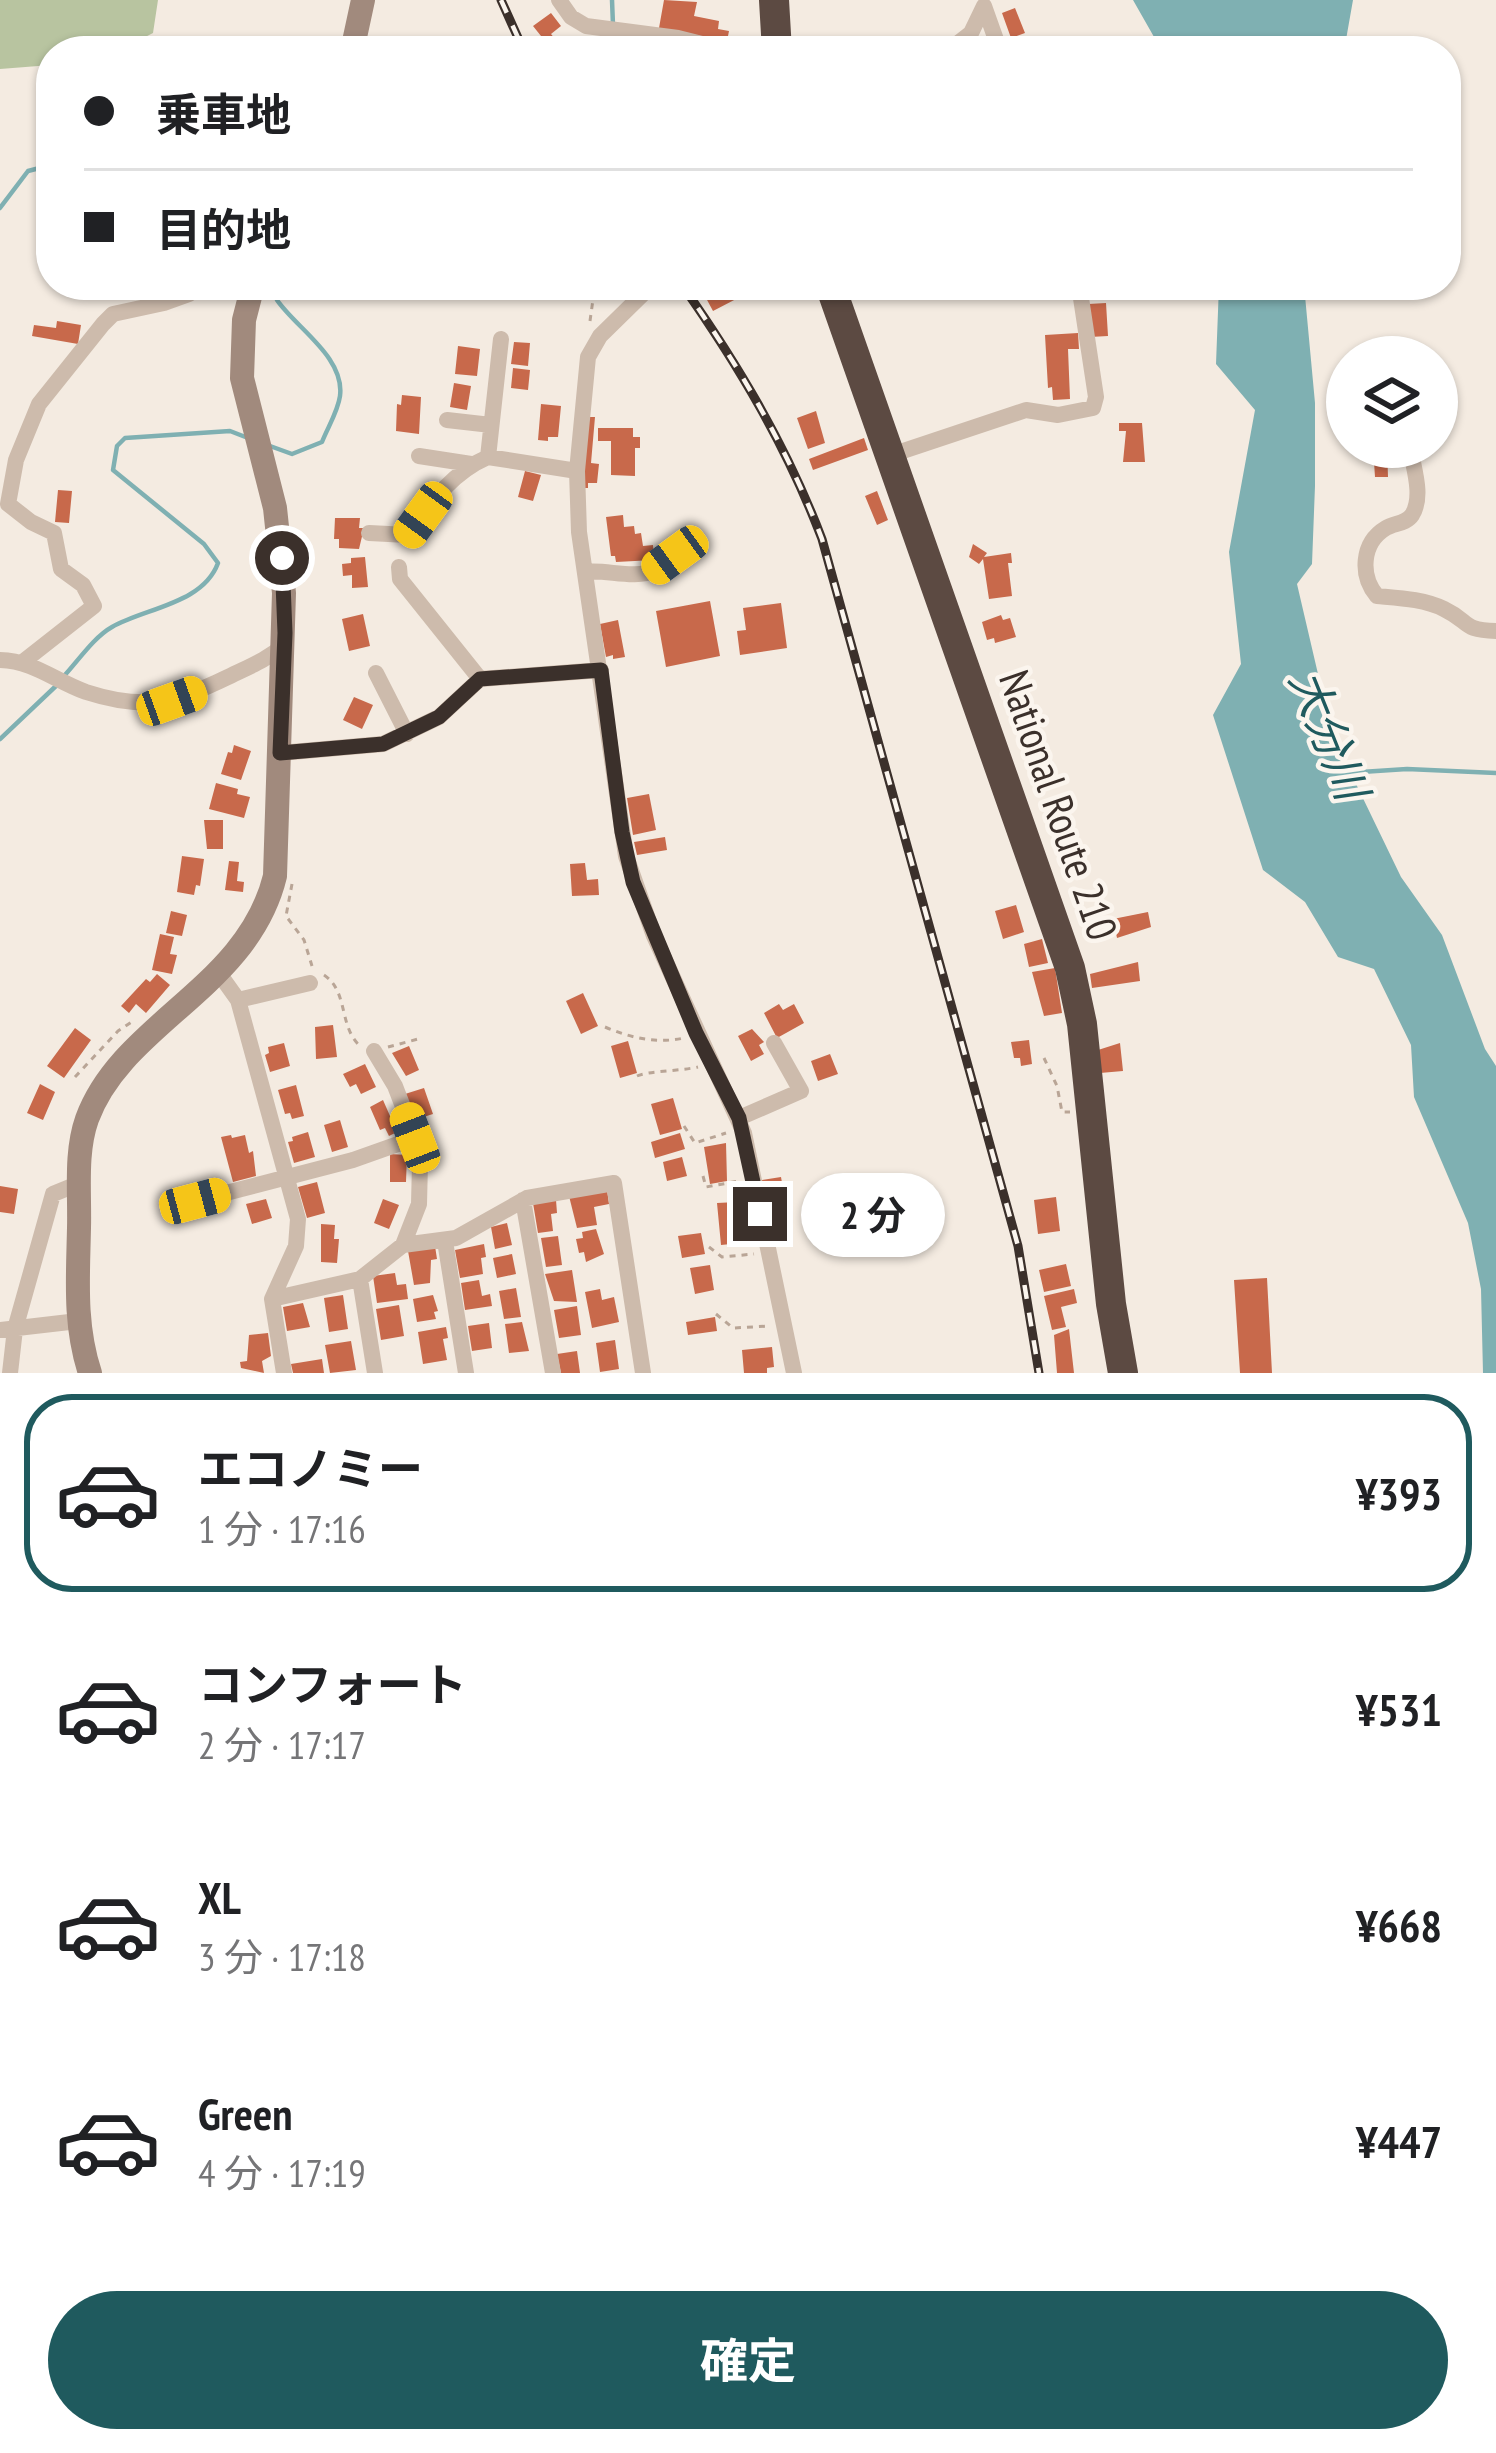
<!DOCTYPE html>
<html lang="ja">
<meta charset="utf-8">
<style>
body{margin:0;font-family:"PT Sans Narrow","Noto Sans JP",sans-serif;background:#f6f6f6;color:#202124;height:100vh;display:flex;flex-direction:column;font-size:45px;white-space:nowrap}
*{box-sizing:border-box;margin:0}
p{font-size:39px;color:#757577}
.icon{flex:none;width:66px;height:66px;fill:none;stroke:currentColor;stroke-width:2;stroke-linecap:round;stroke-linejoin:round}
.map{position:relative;height:1373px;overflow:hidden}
.drawer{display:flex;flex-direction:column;background:#fff;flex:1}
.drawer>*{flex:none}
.guide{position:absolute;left:36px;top:36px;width:1425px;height:264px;border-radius:48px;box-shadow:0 3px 9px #0004;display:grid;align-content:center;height:264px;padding:0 48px;background:#fff}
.tools{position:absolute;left:1326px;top:336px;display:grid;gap:24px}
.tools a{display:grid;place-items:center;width:132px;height:132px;border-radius:50%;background:#fff;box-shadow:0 3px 9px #0004;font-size:60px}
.end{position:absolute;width:54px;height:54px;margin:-27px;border:15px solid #3b302b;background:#fff;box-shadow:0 0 0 6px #fff}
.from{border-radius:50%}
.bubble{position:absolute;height:84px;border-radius:42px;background:#fff;box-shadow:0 3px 9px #0004;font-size:39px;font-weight:700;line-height:84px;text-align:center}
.car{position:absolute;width:36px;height:72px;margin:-36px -18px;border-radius:15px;box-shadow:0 0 9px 3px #0007;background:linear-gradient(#f5c518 24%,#345 0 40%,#f5c518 0 76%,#345 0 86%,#f5c518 0)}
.guide b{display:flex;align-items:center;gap:42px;height:114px;font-size:45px}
.guide b+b{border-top:3px solid #e0e0e0}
.guide i{width:30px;height:30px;background:#202124}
ul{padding:21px 0 0;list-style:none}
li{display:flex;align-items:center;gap:36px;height:198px;margin:0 24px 18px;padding:0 24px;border:6px solid transparent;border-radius:48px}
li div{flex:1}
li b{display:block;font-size:45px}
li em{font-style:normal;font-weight:700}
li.selected{border-color:#1f5a5e}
li>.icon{width:108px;height:108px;stroke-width:1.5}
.button{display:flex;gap:24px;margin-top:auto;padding:24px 48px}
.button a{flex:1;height:138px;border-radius:72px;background:#1f5a5e;color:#fff;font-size:48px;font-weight:700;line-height:138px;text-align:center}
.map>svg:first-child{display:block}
</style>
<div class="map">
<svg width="1496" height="1373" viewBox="0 0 1496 1373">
<rect width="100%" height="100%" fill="#f4ebe1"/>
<path fill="#b8c4a0" d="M 0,0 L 158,0 L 153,33 L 118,51 L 51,51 L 51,65 L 0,69 Z"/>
<path fill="#7fb0b2" d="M 1133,0 L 1353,0 L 1344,51 L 1162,51 Z
M 1219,285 L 1304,285 L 1315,403 L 1315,486 L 1312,564 L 1297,584 L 1325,704 L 1344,759 L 1401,877 L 1442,935 L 1485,1049 L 1496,1066 L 1496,1373 L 1483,1373 L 1481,1289 L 1468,1223 L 1414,1097 L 1411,1045 L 1374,969 L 1338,957 L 1305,902 L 1263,870 L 1213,715 L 1241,664 L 1229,552 L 1255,410 L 1216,364 Z"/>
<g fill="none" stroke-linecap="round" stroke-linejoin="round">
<path stroke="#7fb0b2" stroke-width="4.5" d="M 612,0 L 613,25
M 598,51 L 607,35
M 0,208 L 28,171 L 51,165
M 270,446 L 292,454 L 322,442 C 328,427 338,411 340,396 C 345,357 296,328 277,300 L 282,285
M 64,676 C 78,661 94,637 112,627 C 145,608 203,604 218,563 L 204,544 L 113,470 L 117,446 L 125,438 L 230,431 L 248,438
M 0,739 L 57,685
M 1346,773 L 1407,769 L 1496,773"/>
</g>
<path fill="#c8694b" d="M 664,0 L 697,2 L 694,16 L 719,21 L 718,29 L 729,31 L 727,41 L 659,28 Z
M 1015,8 L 1025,33 L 1011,38 L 1002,13 Z
M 551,13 L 561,26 L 551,34 L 556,40 L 548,46 L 551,51 L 541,51 L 534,41 L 541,36 L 533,26 Z
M 699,285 L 731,285 L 738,298 L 713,311 Z
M 1106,303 L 1108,336 L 1090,337 L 1088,304 Z
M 57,321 L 81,325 L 78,344 L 32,336 L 34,325 L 56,328 Z
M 1078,333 L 1079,349 L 1068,349 L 1070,399 L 1053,400 L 1052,387 L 1048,388 L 1045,335 Z
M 514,342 L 530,343 L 528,366 L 511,364 Z
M 458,346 L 480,349 L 477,376 L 455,374 Z
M 513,368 L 530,370 L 528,390 L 511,388 Z
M 454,383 L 471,386 L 467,410 L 450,407 Z
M 402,395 L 421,397 L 419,434 L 396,431 L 397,404 L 401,405 Z
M 541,404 L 561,406 L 558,437 L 548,437 L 548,441 L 538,440 Z
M 816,411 L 825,443 L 808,449 L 797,418 Z
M 588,417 L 595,417 L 591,463 L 599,464 L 597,483 L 588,483 L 588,488 L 582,488 Z
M 1119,423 L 1142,423 L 1145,462 L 1123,462 L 1126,431 L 1119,431 Z
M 598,428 L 633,428 L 633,437 L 640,437 L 640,448 L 635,448 L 635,476 L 611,475 L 611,441 L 598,441 Z
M 864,438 L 868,450 L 813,470 L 809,459 Z
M 1373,447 L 1387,447 L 1388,477 L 1375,477 Z
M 525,471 L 541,475 L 533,501 L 518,497 Z
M 58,490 L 72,491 L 69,523 L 55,522 Z
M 877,491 L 888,520 L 877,525 L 865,496 Z
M 623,515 L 624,527 L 634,526 L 635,534 L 641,533 L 643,546 L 653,545 L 654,560 L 616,562 L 615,556 L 611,556 L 606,517 Z
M 335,518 L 360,518 L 359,528 L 364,528 L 359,549 L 339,548 L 339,539 L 334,539 Z
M 973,544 L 987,553 L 984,557 L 1011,553 L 1012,563 L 1008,563 L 1012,596 L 989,599 L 983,559 L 979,564 L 969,557 Z
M 365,557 L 368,587 L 352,588 L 352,575 L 343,576 L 342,564 L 351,563 L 351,558 Z
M 710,601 L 720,656 L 666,667 L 656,611 Z
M 781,603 L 787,648 L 740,655 L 737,631 L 746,630 L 743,608 Z
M 363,614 L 370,646 L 349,651 L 342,619 Z
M 1001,615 L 1003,620 L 1010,618 L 1016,637 L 995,643 L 994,638 L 987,640 L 982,622 Z
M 618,620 L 625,657 L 613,659 L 613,655 L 606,657 L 600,624 Z
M 354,697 L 373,705 L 362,729 L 343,720 Z
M 234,745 L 251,751 L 241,780 L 221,774 L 228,752 L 232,753 Z
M 216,783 L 238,789 L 237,794 L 250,797 L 244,818 L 209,809 Z
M 649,794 L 656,830 L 633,835 L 627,798 Z
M 204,820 L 223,820 L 223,849 L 207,849 Z
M 665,837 L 667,850 L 637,855 L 634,842 Z
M 182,856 L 204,859 L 200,886 L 196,885 L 194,895 L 177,892 Z
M 229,861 L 239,862 L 237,881 L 244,882 L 243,892 L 225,890 Z
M 585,863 L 587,880 L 598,879 L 599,895 L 572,896 L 570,864 Z
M 1016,905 L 1024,932 L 1003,939 L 995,911 Z
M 171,911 L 187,915 L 182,936 L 166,933 Z
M 1148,912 L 1151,927 L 1117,938 L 1113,919 Z
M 160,934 L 174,937 L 170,954 L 177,955 L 172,974 L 152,970 Z
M 1042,939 L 1048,963 L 1029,967 L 1024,944 Z
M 1138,962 L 1140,981 L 1092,988 L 1090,974 Z
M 1055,968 L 1062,1013 L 1044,1016 L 1032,972 Z
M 157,974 L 170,985 L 146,1013 L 136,1004 L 129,1013 L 121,1006 L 146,979 L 150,982 Z
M 583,993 L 598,1026 L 581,1034 L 566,1001 Z
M 779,1004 L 783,1010 L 794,1004 L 804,1023 L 777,1038 L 764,1013 Z
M 333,1025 L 337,1057 L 316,1059 L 315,1027 Z
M 75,1028 L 91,1040 L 64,1078 L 47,1066 Z
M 752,1029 L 764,1042 L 759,1045 L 764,1054 L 751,1061 L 738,1036 Z
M 1029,1040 L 1032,1064 L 1021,1066 L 1020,1058 L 1014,1058 L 1011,1042 Z
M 628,1041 L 637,1073 L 620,1078 L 611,1046 Z
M 284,1043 L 290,1066 L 270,1072 L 265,1055 L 269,1053 L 268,1047 Z
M 1120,1043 L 1123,1071 L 1100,1073 L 1098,1050 Z
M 409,1046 L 419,1070 L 406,1076 L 392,1053 Z
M 830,1054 L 838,1074 L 818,1081 L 811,1061 Z
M 365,1064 L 376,1087 L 361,1094 L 356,1084 L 350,1087 L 343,1074 Z
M 40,1084 L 55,1092 L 43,1120 L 27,1113 Z
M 296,1085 L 304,1116 L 292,1119 L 290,1113 L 285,1114 L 278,1090 Z
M 424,1088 L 433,1114 L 414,1120 L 405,1094 Z
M 673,1098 L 682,1129 L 660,1135 L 651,1104 Z
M 383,1100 L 397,1132 L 389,1136 L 385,1128 L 380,1130 L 370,1107 Z
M 340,1120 L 348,1147 L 332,1152 L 324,1125 Z
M 308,1132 L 315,1157 L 294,1163 L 288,1142 L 293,1141 L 292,1137 Z
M 680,1133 L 685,1149 L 655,1158 L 651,1142 Z
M 231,1135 L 232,1138 L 245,1135 L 249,1153 L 253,1151 L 256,1176 L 233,1182 L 221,1137 Z
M 726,1143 L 727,1181 L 710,1184 L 704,1147 Z
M 390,1154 L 407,1155 L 406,1182 L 390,1182 Z
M 682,1157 L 687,1176 L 667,1181 L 663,1162 Z
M 781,1177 L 792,1240 L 773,1244 L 762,1180 Z
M 317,1182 L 325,1213 L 307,1218 L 298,1187 Z
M 0,1186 L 18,1189 L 14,1214 L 0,1212 Z
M 607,1190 L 609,1204 L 594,1207 L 597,1225 L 577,1228 L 569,1196 Z
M 1056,1197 L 1060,1231 L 1038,1234 L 1034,1200 Z
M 266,1199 L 272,1218 L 252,1224 L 246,1204 Z
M 383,1199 L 399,1205 L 389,1229 L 374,1223 Z
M 556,1200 L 557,1213 L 551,1214 L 553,1231 L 538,1233 L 533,1203 Z
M 737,1202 L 741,1243 L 721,1245 L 717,1203 Z
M 507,1223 L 512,1245 L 495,1249 L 491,1227 Z
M 321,1224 L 335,1225 L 334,1239 L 339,1239 L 337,1263 L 321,1262 Z
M 596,1229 L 604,1254 L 586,1262 L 584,1252 L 579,1253 L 576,1239 L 583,1238 L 582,1232 Z
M 701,1233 L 705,1254 L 682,1258 L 678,1236 Z
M 558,1236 L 562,1265 L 546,1267 L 541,1238 Z
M 484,1244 L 486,1257 L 481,1258 L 483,1274 L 460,1278 L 455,1250 Z
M 435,1246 L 437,1259 L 431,1260 L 430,1283 L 414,1285 L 408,1251 Z
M 512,1254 L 516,1274 L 497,1278 L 493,1258 Z
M 1066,1264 L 1071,1286 L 1044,1292 L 1039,1270 Z
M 710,1265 L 714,1290 L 695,1294 L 690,1268 Z
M 572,1270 L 577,1302 L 554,1301 L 545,1274 Z
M 395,1273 L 397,1285 L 406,1284 L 408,1299 L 377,1303 L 373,1276 Z
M 1267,1278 L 1272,1373 L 1240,1373 L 1234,1280 Z
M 479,1280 L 482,1296 L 490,1294 L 492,1306 L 465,1310 L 461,1283 Z
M 516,1288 L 521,1317 L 504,1319 L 499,1291 Z
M 600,1289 L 602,1300 L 614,1297 L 619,1322 L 592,1328 L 585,1292 Z
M 1074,1289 L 1077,1303 L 1061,1307 L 1066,1327 L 1052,1330 L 1044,1296 Z
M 343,1295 L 348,1329 L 329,1332 L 324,1298 Z
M 433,1295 L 438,1311 L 434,1312 L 436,1319 L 417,1322 L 413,1299 Z
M 303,1303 L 310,1327 L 287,1331 L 283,1307 Z
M 399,1305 L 404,1336 L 381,1340 L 376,1309 Z
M 577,1306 L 581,1335 L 559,1338 L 554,1310 Z
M 715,1317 L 717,1331 L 688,1335 L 686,1322 Z
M 522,1322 L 529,1351 L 509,1353 L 505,1324 Z
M 489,1323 L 492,1348 L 472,1351 L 468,1326 Z
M 446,1327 L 448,1338 L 443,1339 L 447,1360 L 423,1364 L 418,1332 Z
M 1069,1329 L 1074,1373 L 1057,1373 L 1054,1335 Z
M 268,1333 L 271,1356 L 262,1361 L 264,1373 L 241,1368 L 240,1362 L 247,1361 L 249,1335 Z
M 615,1340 L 619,1369 L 600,1372 L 596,1343 Z
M 351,1341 L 356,1370 L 330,1373 L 325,1345 Z
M 772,1347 L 774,1367 L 767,1368 L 767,1373 L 744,1373 L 742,1350 Z
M 577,1351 L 580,1373 L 561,1373 L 557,1354 Z
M 322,1359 L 324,1373 L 293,1373 L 291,1364 Z"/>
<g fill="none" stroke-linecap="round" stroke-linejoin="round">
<path stroke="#b9a596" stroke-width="3" stroke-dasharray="6 6" stroke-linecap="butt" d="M 590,321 L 595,285
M 292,884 L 286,916 L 304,940 L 312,966
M 324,975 C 348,991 339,1024 358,1044
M 605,1027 C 631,1038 656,1044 684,1038
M 388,1047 L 422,1038
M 1044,1058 L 1057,1086 L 1062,1112 L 1070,1112
M 637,1076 C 648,1071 680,1071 698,1067
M 75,1077 L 118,1031 L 133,1021
M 684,1126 L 695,1143 L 726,1133
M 703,1176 L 706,1187 L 739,1181
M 709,1247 L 722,1257 L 754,1254
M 716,1314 L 733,1328 L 770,1326"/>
<path stroke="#cdbbac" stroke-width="16" d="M 559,0 L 571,17 L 586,26 L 678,38 L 730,51
M 948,51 L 971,33 L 984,6 L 1000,51
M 652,285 L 600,336 L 588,357 L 577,471 L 579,532 L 626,856 L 654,936 L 744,1133 L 794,1373
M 501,339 L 488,457 L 577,471
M 447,420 L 491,425
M 1410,447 C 1413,467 1424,496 1412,515 C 1406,524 1394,523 1386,528 C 1361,543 1360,576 1377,596 C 1399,598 1424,599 1444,609 C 1471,622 1461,630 1496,631
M 891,455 L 1026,410 L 1058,415 L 1093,408 L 1096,397 L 1079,285
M 419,456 L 471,464
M 369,533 L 408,535 C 431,503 451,473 488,457
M 399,567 L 400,579 L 480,679
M 585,572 C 607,569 634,580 655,570 C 666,564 678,553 688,545
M 0,660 C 34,661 55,681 86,692 C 145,711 174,703 228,677 C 250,666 265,661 284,645
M 24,661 L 94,606 L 83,585 L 61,569 L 54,533 L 31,522 L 8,504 L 16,460 L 39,404 L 103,324 L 113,314 L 164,303 L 189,294 L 198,285
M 376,673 L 407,734
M 280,753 L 383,744 L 439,717 L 480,679 L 601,670
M 218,972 L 238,1000 L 298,1219 L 296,1246 L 272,1299 L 284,1373
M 238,1000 L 310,983
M 739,1118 L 801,1091 L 774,1043
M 523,1200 L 553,1373
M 195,1201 L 353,1160 L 415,1138 L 395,1086 L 374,1051
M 445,1241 L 466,1373
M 403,1245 L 419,1204 L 420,1163
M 360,1279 L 375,1373
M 272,1299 L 360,1279 L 403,1245 L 456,1238 L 527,1198 L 614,1183 L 643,1373
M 0,1330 L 78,1321
M 10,1373 L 15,1329 L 53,1194 L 80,1183"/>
<path stroke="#a18a7d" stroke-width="24" d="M 352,51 L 363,0
M 90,1373 C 74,1325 78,1277 79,1228 C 80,1192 75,1153 87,1119 C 122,1023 248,988 275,876 L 284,593 L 275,508 L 242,378 L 244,320 L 253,285"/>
<path stroke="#5c4a42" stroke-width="30" d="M 774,0 L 777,51
M 830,285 L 1070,968 L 1082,1024 L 1111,1304 L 1123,1373"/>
<defs>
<path id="rail" d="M 501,0 L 524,51
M 682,285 C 739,366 787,447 822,539 L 1018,1246 L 1039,1373"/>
</defs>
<use href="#rail" stroke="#3b302b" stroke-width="9"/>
<use href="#rail" stroke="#fbf5ee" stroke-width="4.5" stroke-dasharray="14" stroke-linecap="butt"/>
</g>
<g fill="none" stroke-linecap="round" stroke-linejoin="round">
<path stroke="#3b302b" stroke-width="15" d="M 282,558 L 285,633 L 280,753 L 383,744 L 439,717 L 480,679 L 601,670 L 622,832 L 633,882 L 696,1033 L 739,1118 L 760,1214"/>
</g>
<g text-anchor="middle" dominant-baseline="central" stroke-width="9" stroke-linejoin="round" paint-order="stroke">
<g font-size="42" fill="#3b302b" stroke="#fbf5ee">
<text transform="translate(1059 805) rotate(71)">National Route 210</text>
</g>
<g font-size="45" font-style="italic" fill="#1f5a5e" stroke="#fbf5ee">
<text transform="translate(1330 734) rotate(68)">大分川</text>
</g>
</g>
</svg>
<div class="tools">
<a><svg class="icon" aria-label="layers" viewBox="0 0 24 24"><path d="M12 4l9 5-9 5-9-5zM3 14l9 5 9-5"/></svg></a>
</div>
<i class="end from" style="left:282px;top:558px"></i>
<i class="end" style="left:760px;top:1214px"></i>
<div class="bubble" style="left:801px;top:1173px;width:144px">2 分</div>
<i class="car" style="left:423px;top:515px;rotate:216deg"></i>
<i class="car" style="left:675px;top:555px;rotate:234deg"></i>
<i class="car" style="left:172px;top:701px;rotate:70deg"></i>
<i class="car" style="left:415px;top:1138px;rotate:339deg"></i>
<i class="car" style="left:195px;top:1201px;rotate:75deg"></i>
<div class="guide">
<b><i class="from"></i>乗車地</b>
<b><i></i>目的地</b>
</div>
</div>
<section class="drawer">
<ul>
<li class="selected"><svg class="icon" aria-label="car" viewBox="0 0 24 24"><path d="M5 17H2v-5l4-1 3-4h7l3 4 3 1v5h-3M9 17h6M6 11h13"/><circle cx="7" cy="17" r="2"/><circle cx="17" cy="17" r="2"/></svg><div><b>エコノミー</b><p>1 分 · 17:16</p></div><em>¥393</em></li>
<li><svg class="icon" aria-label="car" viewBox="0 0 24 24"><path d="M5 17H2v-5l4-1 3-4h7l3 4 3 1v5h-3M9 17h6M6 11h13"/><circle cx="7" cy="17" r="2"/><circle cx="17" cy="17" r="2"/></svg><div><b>コンフォート</b><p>2 分 · 17:17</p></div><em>¥531</em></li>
<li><svg class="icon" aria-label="car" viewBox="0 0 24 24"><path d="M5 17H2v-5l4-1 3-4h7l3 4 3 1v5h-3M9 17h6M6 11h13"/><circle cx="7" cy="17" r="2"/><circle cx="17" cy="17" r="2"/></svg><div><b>XL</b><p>3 分 · 17:18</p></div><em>¥668</em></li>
<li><svg class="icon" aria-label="car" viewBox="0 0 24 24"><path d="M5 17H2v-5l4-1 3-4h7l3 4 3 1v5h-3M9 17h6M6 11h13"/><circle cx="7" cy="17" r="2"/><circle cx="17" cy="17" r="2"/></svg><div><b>Green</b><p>4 分 · 17:19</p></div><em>¥447</em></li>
</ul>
<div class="button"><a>確定</a></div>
</section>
